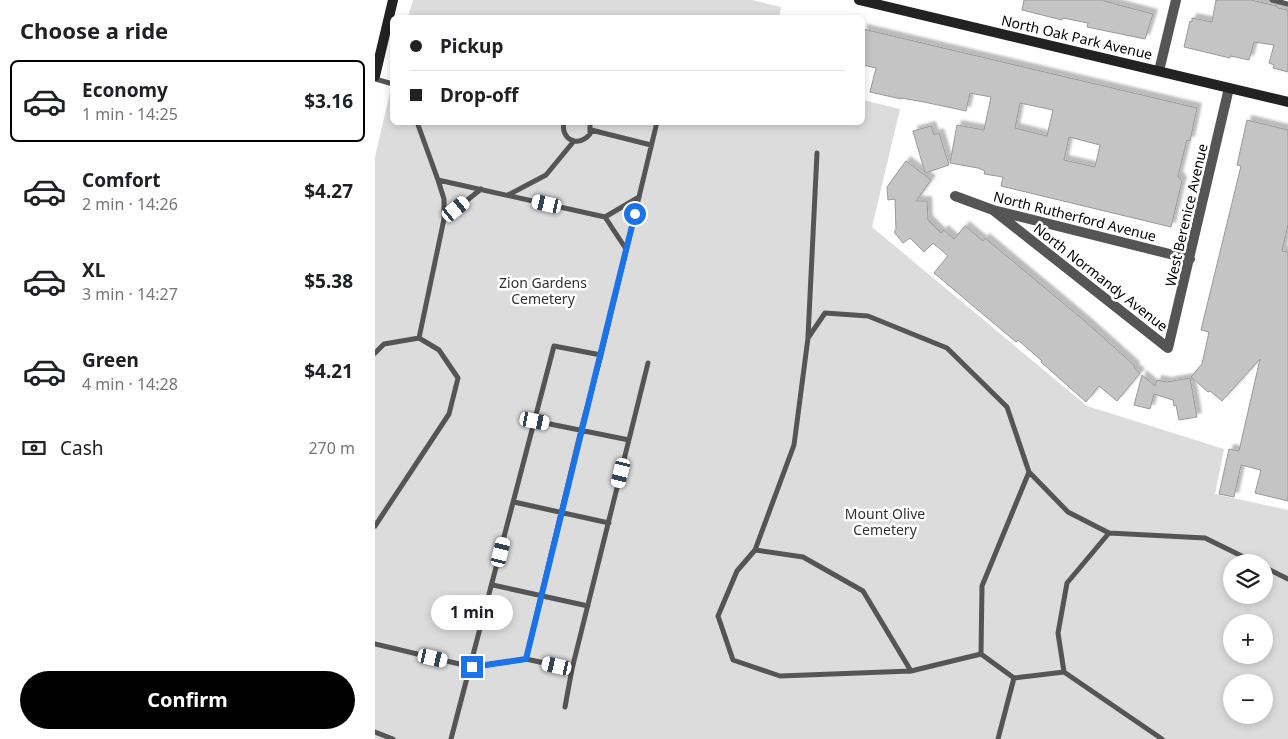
<!DOCTYPE html>
<meta charset="utf-8">
<style>
body{margin:0;font-family:"Noto Sans",sans-serif;background:#f2f2f2;color:#202124;height:100vh;display:flex;flex-direction:column;font-size:19px;white-space:nowrap}
*{box-sizing:border-box;margin:0}
p{font-size:16px;color:#757577}
.icon{flex:none;width:28px;height:28px;fill:none;stroke:currentColor;stroke-width:2;stroke-linecap:round;stroke-linejoin:round}
.map{position:relative;flex:1;overflow:hidden}
.details{display:flex;flex-direction:column;background:#fff;width:375px}
.details>*{flex:none}
.banner{position:absolute;left:15px;top:15px;width:475px;height:110px;border-radius:8px;box-shadow:0 2px 8px #0003;display:grid;align-content:center;height:110px;padding:0 20px;background:#fff}
.controls{position:absolute;left:848px;top:554px;display:grid;gap:10px}
.controls a{display:grid;place-items:center;width:50px;height:50px;border-radius:50%;background:#fff;box-shadow:0 2px 8px #0003;font-size:25px}
.end{position:absolute;width:22px;height:22px;margin:-11px;border:6px solid #1a73e8;background:#fff;box-shadow:0 0 0 2px #fff}
.from{border-radius:50%}
.bubble{position:absolute;height:35px;border-radius:18px;background:#fff;box-shadow:0 2px 8px #0003;font-size:16px;font-weight:700;line-height:35px;text-align:center}
.car{position:absolute;width:15px;height:30px;margin:-15px -8px;border-radius:6px;box-shadow:0 0 4px 1px #0007;background:linear-gradient(#fff 24%,#345 0 40%,#fff 0 76%,#345 0 86%,#fff 0)}
.banner b{display:flex;align-items:center;gap:18px;height:48px;font-size:19px}
.banner b+b{border-top:1px solid #e0e0e0}
.banner i{width:12px;height:12px;background:#202124}
ul{padding:0;list-style:none}
li{display:flex;align-items:center;gap:15px;height:82px;margin:0 10px 8px;padding:0 10px;border:2px solid transparent;border-radius:8px}
li div{flex:1}
li b{display:block;font-size:19px}
li em{font-style:normal;font-weight:700}
li.on{border-color:#000}
li>.icon{width:45px;height:45px;stroke-width:1.5}
h2{padding:0 20px;font-size:22px;line-height:60px}
.pay{display:flex;align-items:center;gap:12px;height:55px;padding:0 20px;font-size:19px}
.pay p{margin-inline-start:auto}
.cta{display:flex;gap:10px;margin-top:auto;padding:10px 20px}
.cta a{flex:1;height:58px;border-radius:30px;background:#000;color:#fff;font-size:20px;font-weight:700;line-height:58px;text-align:center}
main{display:flex;flex:1;min-height:0}
.map>svg:first-child{display:block}
</style>
<main>
<section class="details">
<h2>Choose a ride</h2>
<ul>
<li class="on"><svg class="icon" aria-label="car" viewBox="0 0 24 24"><path d="M5 17H2v-5l4-1 3-4h7l3 4 3 1v5h-3M9 17h6M6 11h13"/><circle cx="7" cy="17" r="2"/><circle cx="17" cy="17" r="2"/></svg><div><b>Economy</b><p>1 min · 14:25</p></div><em>$3.16</em></li>
<li><svg class="icon" aria-label="car" viewBox="0 0 24 24"><path d="M5 17H2v-5l4-1 3-4h7l3 4 3 1v5h-3M9 17h6M6 11h13"/><circle cx="7" cy="17" r="2"/><circle cx="17" cy="17" r="2"/></svg><div><b>Comfort</b><p>2 min · 14:26</p></div><em>$4.27</em></li>
<li><svg class="icon" aria-label="car" viewBox="0 0 24 24"><path d="M5 17H2v-5l4-1 3-4h7l3 4 3 1v5h-3M9 17h6M6 11h13"/><circle cx="7" cy="17" r="2"/><circle cx="17" cy="17" r="2"/></svg><div><b>XL</b><p>3 min · 14:27</p></div><em>$5.38</em></li>
<li><svg class="icon" aria-label="car" viewBox="0 0 24 24"><path d="M5 17H2v-5l4-1 3-4h7l3 4 3 1v5h-3M9 17h6M6 11h13"/><circle cx="7" cy="17" r="2"/><circle cx="17" cy="17" r="2"/></svg><div><b>Green</b><p>4 min · 14:28</p></div><em>$4.21</em></li>
</ul>
<div class="pay"><svg class="icon" aria-label="cash" viewBox="0 0 24 24"><path d="M3 7h18v10H3z"/><circle cx="12" cy="12" r="2"/></svg>Cash<p>270 m</p></div>
<div class="cta"><a>Confirm</a></div>
</section>
<div class="map">
<svg width="913" height="739" viewBox="0 0 913 739">
<defs>
<filter id="shadow"><feDropShadow dx="4.5" dy="-4.5" stdDeviation="1" flood-color="#0004"/></filter>
</defs>
<rect width="100%" height="100%" fill="#fff"/>
<path fill="#dcdcdc" fill-rule="evenodd" d="M 38,0 L 377,0 L 406,7 L 404,18 L 33,17 Z
M 17,84 L 18,122 L 488,122 L 488,100 L 525,109 L 497,227 L 712,406 L 849,449 L 840,494 L 913,510 L 913,739 L 0,739 L 0,157 ZM 856,562 L 889,562 L 889,595 L 856,595 ZM 856,622 L 889,622 L 889,655 L 856,655 ZM 856,682 L 889,682 L 889,715 L 856,715 Z"/>
<path fill="#c4c4c4" stroke="#999" fill-rule="evenodd" filter="url(#shadow)" d="M 649,0 L 729,0 L 729,1 L 778,14 L 770,39 L 712,27 L 713,23 L 688,18 L 687,20 L 647,10 Z
M 841,0 L 876,0 L 901,6 L 903,8 L 913,10 L 913,72 L 898,68 L 899,65 L 894,63 L 899,45 L 879,42 L 874,60 L 856,56 L 855,58 L 809,47 L 815,21 L 817,22 L 817,18 L 837,22 Z
M 488,29 L 822,108 L 815,141 L 812,140 L 803,176 L 807,181 L 796,227 L 626,186 L 628,177 L 609,174 L 610,171 L 603,168 L 575,163 L 582,125 L 609,130 L 616,97 L 595,93 L 591,111 L 549,102 L 526,98 L 526,99 L 495,92 L 501,68 L 488,65 ZM 645,103 L 678,110 L 672,136 L 640,128 ZM 694,137 L 725,145 L 720,167 L 689,160 Z
M 872,120 L 913,130 L 913,225 L 907,251 L 913,252 L 913,501 L 880,493 L 886,470 L 866,465 L 859,497 L 844,494 L 854,449 L 864,451 L 885,359 L 847,401 L 835,391 L 833,392 L 816,377 L 827,364 L 834,332 L 826,330 L 866,166 L 862,165 Z
M 556,126 L 559,135 L 564,133 L 574,165 L 550,173 L 538,131 Z
M 531,161 L 556,180 L 541,201 L 552,201 L 553,220 L 566,233 L 569,230 L 579,239 L 590,226 L 608,241 L 610,238 L 711,322 L 760,366 L 759,368 L 765,373 L 742,401 L 724,386 L 711,402 L 666,362 L 667,361 L 643,340 L 641,342 L 559,273 L 573,256 L 558,243 L 549,252 L 535,238 L 528,243 L 519,232 L 521,230 L 520,199 L 513,200 L 512,187 Z
M 767,375 L 780,386 L 782,380 L 792,382 L 815,378 L 822,417 L 804,420 L 801,405 L 799,406 L 798,400 L 779,394 L 775,409 L 759,405 Z"/>
<g fill="none" stroke-linecap="round" stroke-linejoin="round">
<path stroke="#555" stroke-width="5" d="M 897,0 L 913,4
M 0,79 L 18,84
M 42,122 L 63,180 L 230,217 L 264,197
M 189,122 C 185,140 204,148 215,134 L 215,122
M 216,130 L 276,145
M 63,180 L 69,199 L 69,219
M 133,195 L 171,175 L 199,141
M 230,217 L 251,249
M 433,337 L 442,153
M 44,338 L 69,219 L 106,189
M 0,353 L 9,344 L 44,338 L 64,350 L 83,378 L 74,414 L 0,526
M 160,421 L 254,440
M 139,502 L 234,523
M 380,550 L 428,557 L 488,591 L 536,671
M 889,567 L 913,579
M 118,585 L 213,606
M 0,644 L 97,667 L 151,659 L 197,669
M 606,654 L 607,586 L 654,472
M 151,659 L 206,430 L 226,355 L 282,122
M 689,672 L 683,633 L 692,583 L 734,533
M 190,707 L 197,669 L 273,363
M 0,732 L 18,739
M 76,739 L 179,346 L 226,355
M 623,739 L 639,678
M 787,739 L 689,672 L 639,678 L 606,654 L 536,671 L 405,676 L 358,660 L 343,616 L 362,571 L 380,550 L 419,445 L 433,338 L 450,313 L 493,316 L 572,348 L 632,407 L 654,472 L 693,512 L 734,533 L 830,538 L 879,562"/>
<path stroke="#555" stroke-width="10" d="M 784,71 L 801,0
M 580,196 L 618,210 L 815,259
M 618,210 L 793,348 L 854,88"/>
<path stroke="#222" stroke-width="10" d="M 484,0 L 913,102
M 0,76 L 18,0"/>
</g>
<g fill="none" stroke-linecap="round" stroke-linejoin="round">
<path stroke="#1a73e8" stroke-width="6" d="M 97,667 L 151,659 C 187,510 223,362 260,214"/>
</g>
<g text-anchor="middle" dominant-baseline="central" stroke-width="5" stroke-linejoin="round" paint-order="stroke">
<g font-size="14" fill="#000" stroke="#fff">
<text transform="translate(702 37) rotate(13)">North Oak Park Avenue</text>
<text transform="translate(811 215) rotate(-77)">West Berenice Avenue</text>
<text transform="translate(700 216) rotate(14)">North Rutherford Avenue</text>
<text transform="translate(726 277) rotate(38)">North Normandy Avenue</text>
</g>
<g font-size="14" fill="#333" stroke="#fff">
<text x="168" y="282">Zion Gardens<tspan x="168" dy="16">Cemetery</tspan></text>
<text x="510" y="513">Mount Olive<tspan x="510" dy="16">Cemetery</tspan></text>
</g>
</g>
</svg>
<div class="controls">
<a><svg class="icon" aria-label="layers" viewBox="0 0 24 24"><path d="M12 4l9 5-9 5-9-5zM3 14l9 5 9-5"/></svg></a>
<a>+</a>
<a>−</a>
</div>
<i class="end from" style="left:260px;top:214px"></i>
<i class="end" style="left:97px;top:667px"></i>
<div class="bubble" style="left:56px;top:595px;width:82px">1 min</div>
<i class="car" style="left:172px;top:204px;rotate:283deg"></i>
<i class="car" style="left:81px;top:209px;rotate:51deg"></i>
<i class="car" style="left:160px;top:421px;rotate:101deg"></i>
<i class="car" style="left:246px;top:473px;rotate:194deg"></i>
<i class="car" style="left:126px;top:552px;rotate:14deg"></i>
<i class="car" style="left:58px;top:658px;rotate:103deg"></i>
<i class="car" style="left:182px;top:666px;rotate:283deg"></i>
<div class="banner">
<b><i class="from"></i>Pickup</b>
<b><i></i>Drop-off</b>
</div>
</div>
</main>
